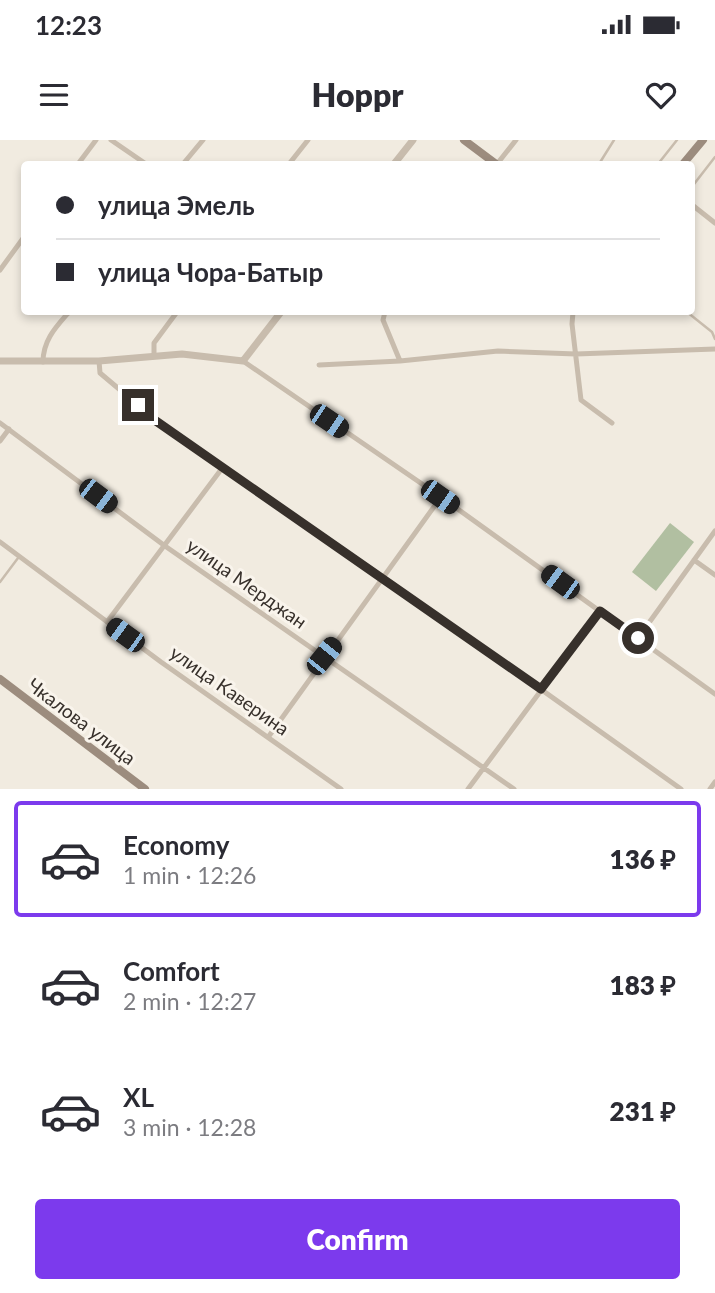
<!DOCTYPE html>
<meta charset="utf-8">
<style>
body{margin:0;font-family:Lato,sans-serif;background:#f2f2f3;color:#2b2b33;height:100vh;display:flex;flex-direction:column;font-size:26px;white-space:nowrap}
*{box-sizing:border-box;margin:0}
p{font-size:23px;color:#7c7c81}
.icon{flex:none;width:38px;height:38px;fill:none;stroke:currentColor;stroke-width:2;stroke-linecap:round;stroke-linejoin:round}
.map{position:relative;height:649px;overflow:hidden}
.sheet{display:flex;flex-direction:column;background:#fff;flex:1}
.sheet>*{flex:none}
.banner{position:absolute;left:21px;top:21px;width:674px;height:154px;border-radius:7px;box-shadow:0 4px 10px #0003;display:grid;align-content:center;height:154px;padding:0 35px;background:#fff}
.end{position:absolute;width:32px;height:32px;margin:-16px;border:9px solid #37302b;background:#fff;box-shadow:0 0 0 4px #fff}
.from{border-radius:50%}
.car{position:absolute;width:21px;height:42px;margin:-21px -10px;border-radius:9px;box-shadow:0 0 5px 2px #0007;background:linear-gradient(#222 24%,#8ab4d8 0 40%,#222 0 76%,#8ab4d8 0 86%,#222 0)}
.banner b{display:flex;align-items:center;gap:24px;height:66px;font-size:26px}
.banner b+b{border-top:2px solid #e1e1e2}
.banner i{width:18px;height:18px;background:#2b2b33}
ul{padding:12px 0 0;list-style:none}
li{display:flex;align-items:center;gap:21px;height:116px;margin:0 14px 10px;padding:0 21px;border:4px solid transparent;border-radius:7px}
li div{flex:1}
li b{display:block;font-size:26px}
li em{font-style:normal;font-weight:800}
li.selected{border-color:#7c3aed}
li>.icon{width:63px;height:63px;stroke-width:1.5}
.cta{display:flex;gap:14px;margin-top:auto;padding:14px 35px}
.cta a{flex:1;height:80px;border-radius:7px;background:#7c3aed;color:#fff;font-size:28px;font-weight:800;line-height:80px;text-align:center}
.status{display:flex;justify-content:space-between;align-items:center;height:49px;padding:0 35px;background:#fff;direction:ltr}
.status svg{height:19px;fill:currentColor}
header{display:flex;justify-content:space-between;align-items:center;height:91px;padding:0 35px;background:#fff;font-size:32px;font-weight:800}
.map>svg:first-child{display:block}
</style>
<div class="status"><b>12:23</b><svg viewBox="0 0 49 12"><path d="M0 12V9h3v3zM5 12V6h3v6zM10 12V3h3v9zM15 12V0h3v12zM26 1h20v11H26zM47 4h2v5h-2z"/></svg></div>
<header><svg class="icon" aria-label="menu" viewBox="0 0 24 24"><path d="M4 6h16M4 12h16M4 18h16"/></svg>Hoppr<svg class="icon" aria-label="heart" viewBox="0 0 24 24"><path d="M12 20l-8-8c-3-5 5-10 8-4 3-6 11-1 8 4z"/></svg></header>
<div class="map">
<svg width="715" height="649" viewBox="0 0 715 649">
<rect width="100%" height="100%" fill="#f1ebe0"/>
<path fill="#b1bfa1" d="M 670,383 L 694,402 L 656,451 L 632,432 Z"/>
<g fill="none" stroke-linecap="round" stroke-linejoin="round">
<path stroke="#c8bcad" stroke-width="2.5" d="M 599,24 L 614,0
M 658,24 L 677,0
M 691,48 L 715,17
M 687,172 L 712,192 L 715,199
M 0,442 L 18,418"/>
<path stroke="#c8bcad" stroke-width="5" d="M 111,0 L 146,24
M 78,24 L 96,0
M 183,24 L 203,0
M 289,24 L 308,0
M 497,24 L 516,0
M 691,64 L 715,83
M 0,130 L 24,97
M 385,172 L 383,180 L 400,221
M 573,172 L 572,184 L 581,260 L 612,283
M 154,215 L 154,203 L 177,172
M 99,221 L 100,233 L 157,281 L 383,437 L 681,649
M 243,221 L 441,357 L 715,554
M 43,222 C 43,200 56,187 69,172
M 319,225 L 400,221 L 498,211 L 576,214 L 715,209
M 0,283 L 165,406 L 514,649
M 0,301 L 9,289
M 0,402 L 161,522 L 341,649
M 694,420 L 715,435
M 107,482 L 223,327
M 638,498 L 715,391
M 269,596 L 441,357
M 468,649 L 600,471
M 710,649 L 715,642"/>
<path stroke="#c8bcad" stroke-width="7" d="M 394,24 L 413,0
M 0,221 L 99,221 L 182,214 L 243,221 L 281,172"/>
<path stroke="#9c8c7e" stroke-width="8" d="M 464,0 L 496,24
M 683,24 L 703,0
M 0,539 L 145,649"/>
</g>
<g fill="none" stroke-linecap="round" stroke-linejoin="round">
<path stroke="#37302b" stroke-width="9" d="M 138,265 L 156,281 L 541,549 L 600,471 L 638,498"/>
</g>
<g text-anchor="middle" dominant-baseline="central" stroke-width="6" stroke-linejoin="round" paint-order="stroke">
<g font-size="19" fill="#37302b" stroke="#f9f4ec">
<text transform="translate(247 443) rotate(35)">улица Мерджан</text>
<text transform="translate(230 550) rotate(35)">улица Каверина</text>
<text transform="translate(82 581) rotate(37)">Чкалова улица</text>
</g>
</g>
</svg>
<i class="end from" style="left:638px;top:498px"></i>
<i class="end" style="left:138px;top:265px"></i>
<i class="car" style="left:329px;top:281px;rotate:124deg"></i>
<i class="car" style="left:98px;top:356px;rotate:127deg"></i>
<i class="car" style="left:440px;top:357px;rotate:125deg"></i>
<i class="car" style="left:560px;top:442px;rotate:306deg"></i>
<i class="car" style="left:125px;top:495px;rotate:306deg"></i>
<i class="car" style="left:324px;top:516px;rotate:39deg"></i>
<div class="banner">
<b><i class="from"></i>улица Эмель</b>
<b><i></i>улица Чора-Батыр</b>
</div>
</div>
<section class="sheet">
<ul>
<li class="selected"><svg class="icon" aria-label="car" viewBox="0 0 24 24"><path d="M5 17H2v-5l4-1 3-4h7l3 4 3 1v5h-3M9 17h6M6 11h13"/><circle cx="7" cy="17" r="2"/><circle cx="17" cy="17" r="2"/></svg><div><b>Economy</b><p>1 min · 12:26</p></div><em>136 ₽</em></li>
<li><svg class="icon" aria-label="car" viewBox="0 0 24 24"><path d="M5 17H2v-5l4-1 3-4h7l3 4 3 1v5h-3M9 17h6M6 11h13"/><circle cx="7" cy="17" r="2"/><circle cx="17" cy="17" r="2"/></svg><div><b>Comfort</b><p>2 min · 12:27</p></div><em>183 ₽</em></li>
<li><svg class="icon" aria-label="car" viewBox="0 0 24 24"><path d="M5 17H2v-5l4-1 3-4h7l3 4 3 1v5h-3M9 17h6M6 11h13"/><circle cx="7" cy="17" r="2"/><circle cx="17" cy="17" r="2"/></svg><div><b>XL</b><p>3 min · 12:28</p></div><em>231 ₽</em></li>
</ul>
<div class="cta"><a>Confirm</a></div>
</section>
